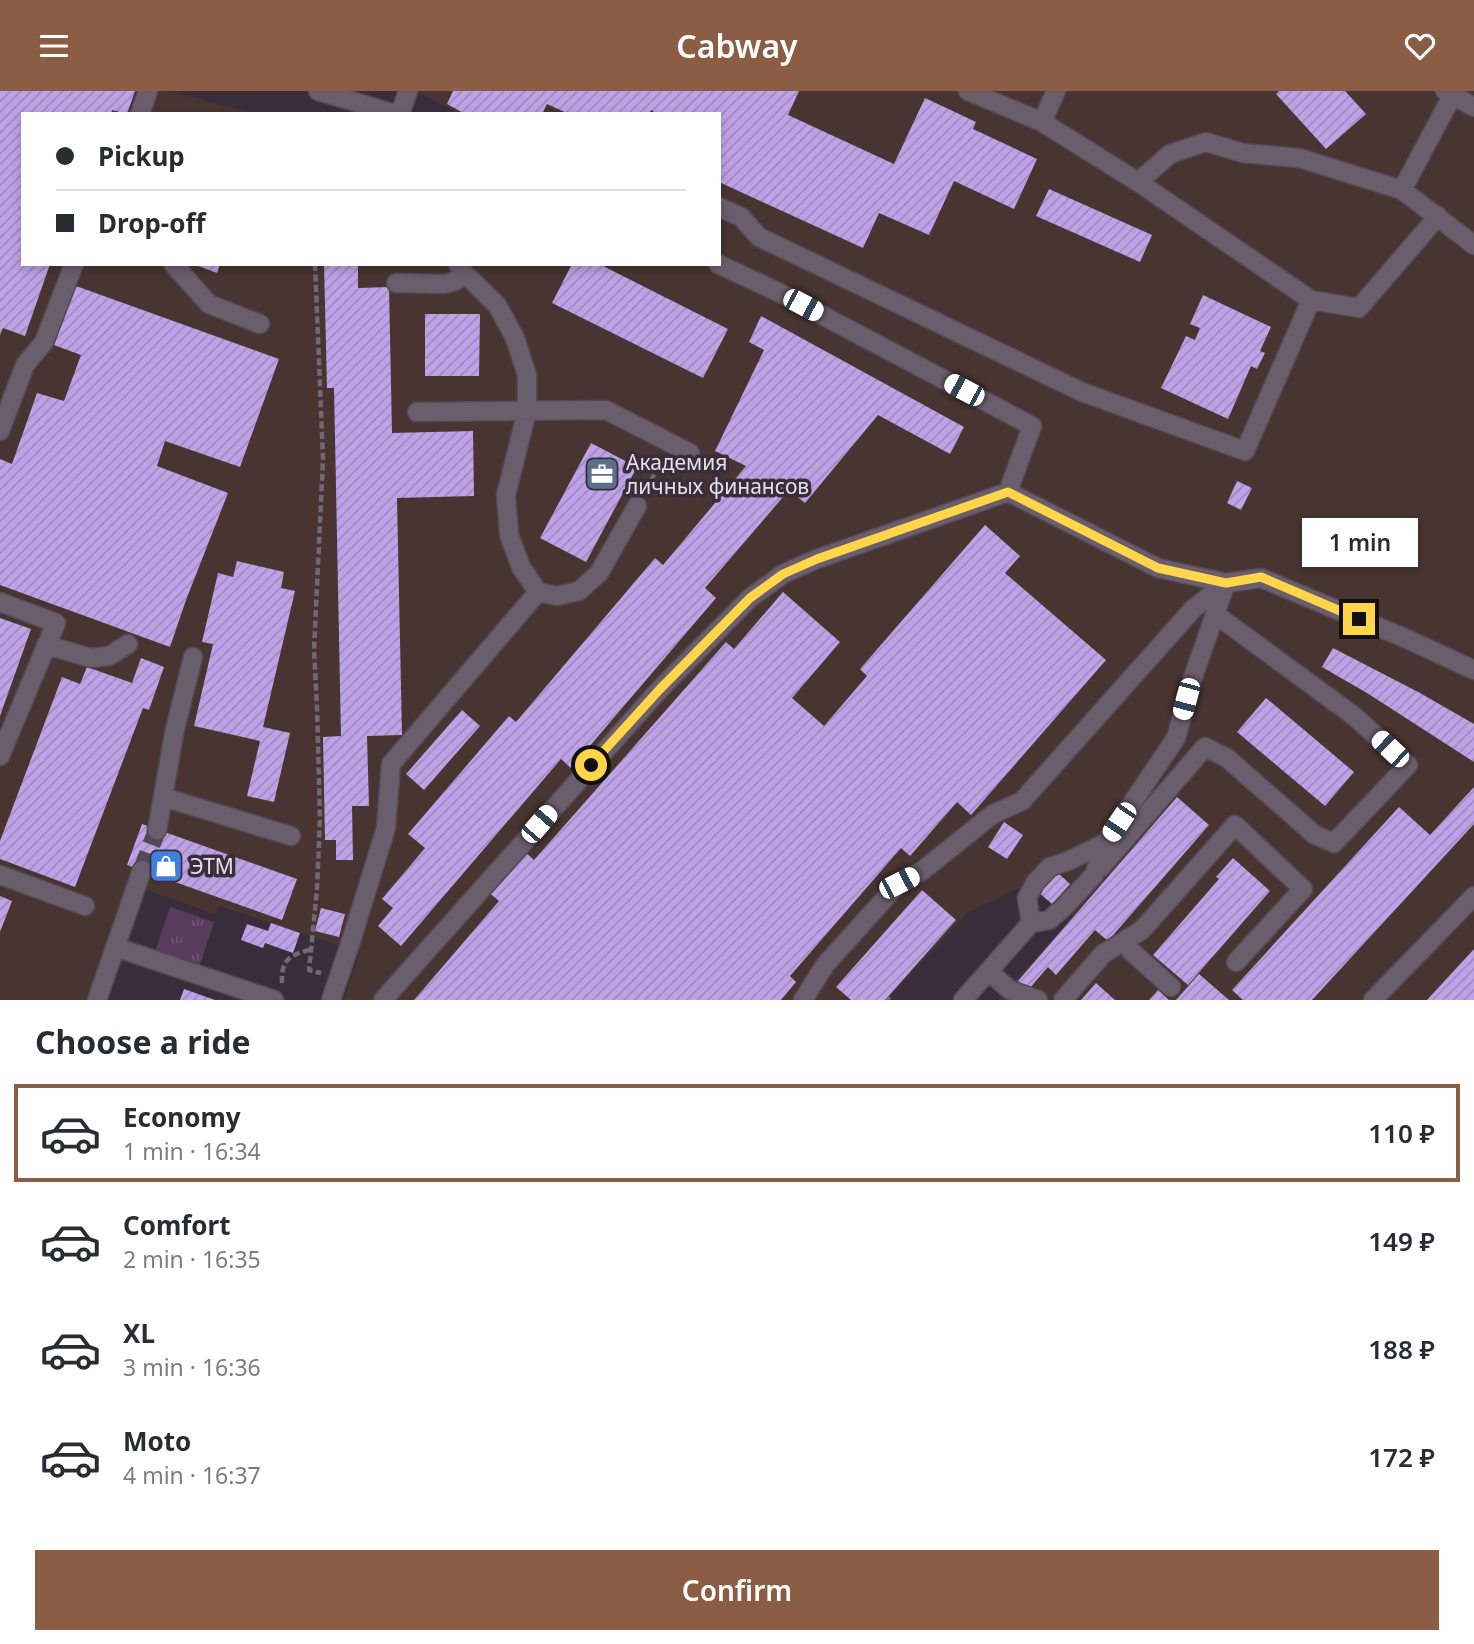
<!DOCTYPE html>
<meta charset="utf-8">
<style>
body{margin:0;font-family:"Noto Sans",sans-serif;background:#f7f7f7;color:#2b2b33;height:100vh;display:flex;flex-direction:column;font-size:26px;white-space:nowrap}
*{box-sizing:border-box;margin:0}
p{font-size:23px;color:#7c7c81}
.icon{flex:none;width:38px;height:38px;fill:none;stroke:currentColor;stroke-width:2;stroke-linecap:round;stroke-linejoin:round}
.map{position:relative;height:909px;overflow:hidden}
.drawer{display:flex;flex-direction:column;background:#fff;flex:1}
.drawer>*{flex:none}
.guide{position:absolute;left:21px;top:21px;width:700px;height:154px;border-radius:0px;box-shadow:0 4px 10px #0003;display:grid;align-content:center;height:154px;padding:0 35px;background:#fff}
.end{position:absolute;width:32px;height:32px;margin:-16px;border:9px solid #ffd54a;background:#111;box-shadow:0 0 0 4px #111}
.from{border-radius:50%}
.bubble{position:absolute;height:49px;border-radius:0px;background:#fff;box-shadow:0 4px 10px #0003;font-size:23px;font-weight:600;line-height:49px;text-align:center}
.car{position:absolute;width:21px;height:42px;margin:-21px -10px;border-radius:9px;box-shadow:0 0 5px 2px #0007;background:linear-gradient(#fff 24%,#345 0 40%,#fff 0 76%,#345 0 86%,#fff 0)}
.guide b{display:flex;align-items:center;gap:24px;height:66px;font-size:26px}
.guide b+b{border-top:2px solid #e1e1e2}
.guide i{width:18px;height:18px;background:#2b2b33}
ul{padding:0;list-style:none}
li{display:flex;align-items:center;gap:21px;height:98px;margin:0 14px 10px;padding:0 21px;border:4px solid transparent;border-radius:0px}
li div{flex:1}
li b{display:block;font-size:26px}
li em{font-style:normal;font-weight:600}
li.on{border-color:#8a5d44}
li>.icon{width:63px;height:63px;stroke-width:1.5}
h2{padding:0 35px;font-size:32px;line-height:84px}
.cta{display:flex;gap:14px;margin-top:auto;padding:14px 35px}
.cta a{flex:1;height:80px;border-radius:0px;background:#8a5d44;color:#fff;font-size:28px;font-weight:600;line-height:80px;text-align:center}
header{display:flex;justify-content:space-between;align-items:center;height:91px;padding:0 35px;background:#8a5d44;color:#fff;font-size:32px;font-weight:600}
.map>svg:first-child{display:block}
</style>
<header><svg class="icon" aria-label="menu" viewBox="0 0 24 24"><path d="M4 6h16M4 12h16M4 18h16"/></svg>Cabway<svg class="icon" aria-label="heart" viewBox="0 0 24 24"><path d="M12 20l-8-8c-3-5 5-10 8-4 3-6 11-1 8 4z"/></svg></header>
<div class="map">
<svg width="1474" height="909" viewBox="0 0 1474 909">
<defs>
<pattern id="park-tufts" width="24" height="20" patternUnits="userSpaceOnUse" patternTransform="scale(1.75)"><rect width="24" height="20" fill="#593b5d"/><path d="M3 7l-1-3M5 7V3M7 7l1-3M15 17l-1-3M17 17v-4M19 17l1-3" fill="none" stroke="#715774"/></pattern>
<pattern id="building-hatch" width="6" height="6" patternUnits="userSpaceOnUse" patternTransform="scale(1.75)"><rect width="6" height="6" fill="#bea2e7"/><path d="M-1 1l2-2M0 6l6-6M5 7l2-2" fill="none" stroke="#a08abe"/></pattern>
</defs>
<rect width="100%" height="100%" fill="#392d3b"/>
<path fill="#483431" d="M 34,0 L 170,0 L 257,23 L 26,23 Z
M 416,0 L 1474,0 L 1474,909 L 998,909 L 1073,825 L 1033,791 L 968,821 L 887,909 L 344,909 L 360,861 L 219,815 L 215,823 L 129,793 L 86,909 L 0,909 L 0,103 L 23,173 L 719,173 L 719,23 L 460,23 Z"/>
<path fill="url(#park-tufts)" d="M 170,816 L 214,831 L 198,879 L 154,864 Z"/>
<path fill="url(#building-hatch)" d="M 0,0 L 135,0 L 127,23 L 112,19 L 111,23 L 23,23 L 23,173 L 50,173 L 25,245 L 3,237 L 0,244 Z
M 453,0 L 799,0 L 788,24 L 894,73 L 925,7 L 976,31 L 973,38 L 1037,68 L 1014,118 L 954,90 L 929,144 L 879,122 L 863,157 L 719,91 L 719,23 L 658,23 L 651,19 L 649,23 L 569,23 L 547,13 L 542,23 L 465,23 L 447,13 Z
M 1279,0 L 1345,0 L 1366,23 L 1326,58 L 1276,3 Z
M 1049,98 L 1152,144 L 1140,171 L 1036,125 Z
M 193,173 L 220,173 L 217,182 Z
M 324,173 L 358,173 L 358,197 L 389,196 L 392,342 L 473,340 L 474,405 L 397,407 L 402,644 L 367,645 L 369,715 L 352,715 L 353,769 L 336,769 L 336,749 L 325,749 L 323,646 L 341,645 L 334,297 L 327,297 Z
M 572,173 L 599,173 L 728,238 L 703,287 L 552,212 Z
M 76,195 L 279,268 L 240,376 L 165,350 L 157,375 L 228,402 L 186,509 L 170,556 L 0,494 L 0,368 L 12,373 L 37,302 L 64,310 L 81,264 L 54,254 Z
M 1203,204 L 1271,236 L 1260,260 L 1265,262 L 1257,278 L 1251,275 L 1228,328 L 1161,297 L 1186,245 L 1195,249 L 1200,237 L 1190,233 Z
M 425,223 L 480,223 L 479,285 L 425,285 Z
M 761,225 L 964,336 L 950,363 L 878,324 L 805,412 L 789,399 L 705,497 L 716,507 L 571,677 L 561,668 L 401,855 L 378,835 L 393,817 L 382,808 L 425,757 L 408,743 L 509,625 L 516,631 L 655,467 L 663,474 L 746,375 L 715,360 L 764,259 L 749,251 Z
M 591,352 L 637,376 L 586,471 L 540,447 Z
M 1237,390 L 1252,397 L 1241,419 L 1227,412 Z
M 985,434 L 1020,465 L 1005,482 L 1106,569 L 971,724 L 957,711 L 910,765 L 901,757 L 790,885 L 796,891 L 781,909 L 414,909 L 499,810 L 488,801 L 524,760 L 534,769 L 726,551 L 734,558 L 783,501 L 840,551 L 792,607 L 824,635 L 867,585 L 860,578 Z
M 237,470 L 284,481 L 281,497 L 295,500 L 263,636 L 290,642 L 274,711 L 247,705 L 260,650 L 194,635 L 213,553 L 202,551 L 218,482 L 233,486 Z
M 0,527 L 31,538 L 0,625 Z
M 1333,557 L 1420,602 L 1474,633 L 1474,671 L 1367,602 L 1322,576 Z
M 141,567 L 164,576 L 149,619 L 143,617 L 75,796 L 0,768 L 0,750 L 62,586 L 80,593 L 87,576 L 132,592 Z
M 1266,607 L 1354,681 L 1325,715 L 1237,641 Z
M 462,619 L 480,635 L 424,699 L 406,683 Z
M 1474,696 L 1474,733 L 1312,909 L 1243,909 L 1232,899 L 1399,716 L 1430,744 Z
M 1177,706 L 1209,734 L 1108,850 L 1095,839 L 1056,884 L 1048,876 L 1028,899 L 1018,890 Z
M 1004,731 L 1023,744 L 1007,768 L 988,756 Z
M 142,733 L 297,788 L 282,829 L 127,774 Z
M 1233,767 L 1270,800 L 1188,894 L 1153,864 L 1219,788 L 1216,786 Z
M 1057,781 L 1070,793 L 1052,813 L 1038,801 Z
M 922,799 L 956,829 L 885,909 L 851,909 L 836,896 Z
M 0,805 L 12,810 L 0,841 Z
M 321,817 L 345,823 L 339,846 L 315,840 Z
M 271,832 L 300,842 L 293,862 L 265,852 L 263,857 L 241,849 L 247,833 L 268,840 Z
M 1474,858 L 1474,909 L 1427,909 Z
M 1199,883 L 1229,909 L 1176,909 Z
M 1096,892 L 1115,909 L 1081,909 Z
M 184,898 L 215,909 L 180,909 Z
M 1158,899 L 1169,909 L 1149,909 Z"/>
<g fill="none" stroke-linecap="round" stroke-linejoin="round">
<path stroke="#534855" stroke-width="18" stroke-dasharray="18 9" stroke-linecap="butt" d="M 142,779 L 157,739"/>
<defs>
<path id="minor" d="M 318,0 L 395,23
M 968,0 L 1042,31 L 1138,91 L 1311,209
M 1445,0 L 1474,16
M 1452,5 L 1402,99 L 1474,154
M 140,23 L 148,0
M 400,23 L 408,0
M 1042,31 L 1056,0
M 1138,91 L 1170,63 L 1206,51 L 1243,62 L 1299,67 L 1402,99
M 719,116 L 741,126 L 759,146 L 1082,301 L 1245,360 L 1311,209 L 1359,217 L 1438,125
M 173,173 L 209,213 L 260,233
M 718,173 L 780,202 L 1032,335 L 1008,401
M 396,192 L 445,193 L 455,190 L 464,182
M 417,321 L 606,319 L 690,362
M 0,340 L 25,274 L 44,251 L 74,173
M 538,501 L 557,505 L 579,500 L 599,482 L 637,415
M 0,511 L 56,532 L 0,665
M 46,554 L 91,567 L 109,565 L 128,553
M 163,706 L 291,745
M 157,739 L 175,638 L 193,566
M 1101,776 L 1205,656 L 1227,667 L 1315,744 L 1334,752 L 1408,674 L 1354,625 L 1215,523
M 0,784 L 85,815
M 1031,832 L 1027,807 L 1035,792 L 1050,776 L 1068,770 L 1105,752
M 1124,850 L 1131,860 L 1171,896
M 115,856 L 274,909
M 988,880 L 1010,899 L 1038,909
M 97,909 L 142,779
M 331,909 L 351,850 L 386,737 L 391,673 L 538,501 L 521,476 L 509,444 L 506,404 L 527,320 L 527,284 L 515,247 L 497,214 L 464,182 L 458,173
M 383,909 L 660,598 L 750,507 L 783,483 L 817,468 L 1008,401 L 1158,477 L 1226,492 L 1192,589 L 1176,647 L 1105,752 L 1094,784 L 1063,817 L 1049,829 L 1031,832 L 963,909
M 803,909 L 825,874 L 899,792 L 922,780 L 993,723 L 1022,710 L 1193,518 L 1226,492 L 1261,487 L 1407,548 L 1474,579
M 1063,909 L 1103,863 L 1142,839 L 1235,734 L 1303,798 L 1236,871
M 1373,909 L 1474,805"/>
</defs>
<use href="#minor" stroke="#534a55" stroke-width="21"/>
<path stroke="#726874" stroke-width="4.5" stroke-dasharray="7 3.5" stroke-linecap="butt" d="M 116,21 L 116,23
M 315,173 L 323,368 L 314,559 L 317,616 L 320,727 L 317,798 L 309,879 L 321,882
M 646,399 L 661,370
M 282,892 C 281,867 290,865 311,858
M 887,907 L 890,909"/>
<use href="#minor" stroke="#6a5d6c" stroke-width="18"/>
</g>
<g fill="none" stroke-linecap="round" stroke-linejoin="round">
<path stroke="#ffd54a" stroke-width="9" d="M 591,674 L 660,598 L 750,507 L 783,483 L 817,468 L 1008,401 L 1158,477 L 1226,492 L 1261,486 L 1359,528"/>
</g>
<defs>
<symbol id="office-square" viewBox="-11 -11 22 22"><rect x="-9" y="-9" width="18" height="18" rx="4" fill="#5c6f8a" stroke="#392d3b"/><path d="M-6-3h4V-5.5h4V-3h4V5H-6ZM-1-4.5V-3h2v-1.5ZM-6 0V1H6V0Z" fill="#fff"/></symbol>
<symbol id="shop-square" viewBox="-11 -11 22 22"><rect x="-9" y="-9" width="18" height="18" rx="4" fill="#3f7fe0" stroke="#392d3b"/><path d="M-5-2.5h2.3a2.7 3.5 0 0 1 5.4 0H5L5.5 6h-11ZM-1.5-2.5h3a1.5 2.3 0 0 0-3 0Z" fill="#fff"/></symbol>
</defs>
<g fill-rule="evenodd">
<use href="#office-square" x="583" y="364" width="38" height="38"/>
<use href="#shop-square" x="147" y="756" width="38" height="38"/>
</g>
<g text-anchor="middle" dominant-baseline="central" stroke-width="7" stroke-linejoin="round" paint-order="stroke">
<g font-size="21" fill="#e6dfe7" stroke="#392d3b" text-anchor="start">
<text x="626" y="371">Академия<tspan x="626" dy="24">личных финансов</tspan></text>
<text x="190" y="775">ЭТМ</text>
</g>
</g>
</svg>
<i class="end from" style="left:591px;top:674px"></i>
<i class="end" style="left:1359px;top:528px"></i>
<div class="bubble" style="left:1302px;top:427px;width:116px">1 min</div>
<i class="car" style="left:803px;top:214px;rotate:118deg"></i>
<i class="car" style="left:964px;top:299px;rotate:298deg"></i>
<i class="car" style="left:1186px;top:608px;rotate:195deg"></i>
<i class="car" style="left:1390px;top:658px;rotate:313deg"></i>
<i class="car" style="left:1119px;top:731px;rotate:214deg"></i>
<i class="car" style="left:539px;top:733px;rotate:41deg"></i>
<i class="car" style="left:899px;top:792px;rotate:63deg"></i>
<div class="guide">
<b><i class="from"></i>Pickup</b>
<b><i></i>Drop-off</b>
</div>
</div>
<section class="drawer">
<h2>Choose a ride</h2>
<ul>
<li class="on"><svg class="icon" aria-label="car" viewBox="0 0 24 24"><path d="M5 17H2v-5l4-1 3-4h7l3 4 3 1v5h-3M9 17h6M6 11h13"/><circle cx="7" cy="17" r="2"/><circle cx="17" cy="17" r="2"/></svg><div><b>Economy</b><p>1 min · 16:34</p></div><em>110 ₽</em></li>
<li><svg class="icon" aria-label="car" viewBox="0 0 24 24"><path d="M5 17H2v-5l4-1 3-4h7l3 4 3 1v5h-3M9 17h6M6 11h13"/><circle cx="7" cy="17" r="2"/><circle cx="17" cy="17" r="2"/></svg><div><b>Comfort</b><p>2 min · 16:35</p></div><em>149 ₽</em></li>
<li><svg class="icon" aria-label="car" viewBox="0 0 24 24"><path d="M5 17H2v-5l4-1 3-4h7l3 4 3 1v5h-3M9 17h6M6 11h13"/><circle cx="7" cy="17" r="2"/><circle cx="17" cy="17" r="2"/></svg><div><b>XL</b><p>3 min · 16:36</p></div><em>188 ₽</em></li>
<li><svg class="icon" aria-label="car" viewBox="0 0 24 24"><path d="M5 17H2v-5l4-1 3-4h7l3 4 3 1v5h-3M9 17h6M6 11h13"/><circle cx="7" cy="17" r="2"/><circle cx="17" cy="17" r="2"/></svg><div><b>Moto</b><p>4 min · 16:37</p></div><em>172 ₽</em></li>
</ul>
<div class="cta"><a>Confirm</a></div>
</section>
